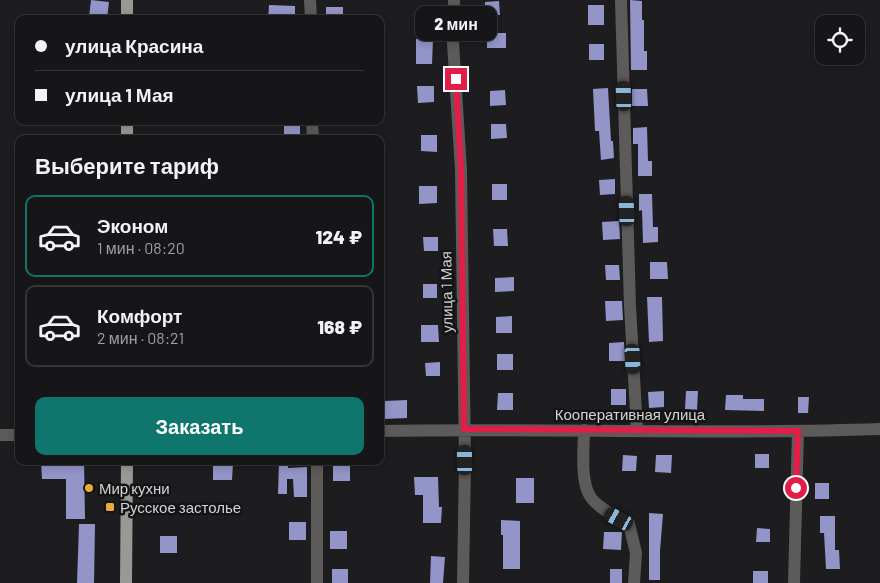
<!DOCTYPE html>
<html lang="ru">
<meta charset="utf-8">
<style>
body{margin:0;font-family:Barlow,sans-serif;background:#1f1f21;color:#f1f3f6;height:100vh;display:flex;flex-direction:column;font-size:19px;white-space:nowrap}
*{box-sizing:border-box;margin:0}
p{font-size:16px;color:#9e9fa2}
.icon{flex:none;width:28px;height:28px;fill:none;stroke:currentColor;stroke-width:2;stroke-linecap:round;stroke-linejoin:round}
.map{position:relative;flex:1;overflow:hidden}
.sheet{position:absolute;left:15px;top:135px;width:369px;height:330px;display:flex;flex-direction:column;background:#161618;border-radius:10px;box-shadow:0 2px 8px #0003,0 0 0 1px #353537}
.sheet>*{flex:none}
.top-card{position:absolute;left:15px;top:15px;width:369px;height:110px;border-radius:10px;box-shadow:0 2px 8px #0003,0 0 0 1px #353537;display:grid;align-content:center;height:110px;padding:0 20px;background:#161618}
.fabs{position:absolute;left:815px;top:15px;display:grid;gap:10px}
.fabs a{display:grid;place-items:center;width:50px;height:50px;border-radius:10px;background:#161618;box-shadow:0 2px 8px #0003,0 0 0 1px #353537;font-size:25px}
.end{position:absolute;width:22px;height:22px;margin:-11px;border:6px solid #e11d48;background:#fff;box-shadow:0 0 0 2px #fff}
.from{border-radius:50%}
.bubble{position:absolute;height:35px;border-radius:10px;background:#161618;box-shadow:0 2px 8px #0003,0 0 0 1px #353537;font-size:16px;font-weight:800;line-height:35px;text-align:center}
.car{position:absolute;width:15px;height:30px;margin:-15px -8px;border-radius:6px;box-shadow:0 0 4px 1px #0007;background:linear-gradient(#222 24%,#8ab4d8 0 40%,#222 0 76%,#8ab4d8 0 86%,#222 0)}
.top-card b{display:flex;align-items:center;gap:18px;height:48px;font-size:19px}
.top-card b+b{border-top:1px solid #353537}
.top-card i{width:12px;height:12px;background:#f1f3f6}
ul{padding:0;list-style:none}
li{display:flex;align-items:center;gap:15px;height:82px;margin:0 10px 8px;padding:0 10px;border:2px solid #353537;border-radius:10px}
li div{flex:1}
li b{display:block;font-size:19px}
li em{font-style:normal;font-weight:800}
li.active{border-color:#0f766e}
li>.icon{width:45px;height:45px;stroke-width:1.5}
h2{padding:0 20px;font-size:22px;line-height:60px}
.action{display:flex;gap:10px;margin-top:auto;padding:10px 20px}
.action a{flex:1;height:58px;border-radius:10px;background:#0f766e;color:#fff;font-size:20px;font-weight:800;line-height:58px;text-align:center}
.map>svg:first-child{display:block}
</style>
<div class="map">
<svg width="880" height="583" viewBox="0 0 880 583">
<rect width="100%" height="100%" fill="#1d1d20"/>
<path fill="#9394c7" d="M 91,0 L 109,2 L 107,19 L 89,17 Z
M 630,0 L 642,1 L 642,20 L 644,20 L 644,51 L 647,51 L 647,70 L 631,70 Z
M 499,1 L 500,15 L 485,15 L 485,2 Z
M 269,5 L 295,6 L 295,19 L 268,19 Z
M 588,5 L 604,5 L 604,25 L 588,25 Z
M 326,7 L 343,7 L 343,19 L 326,19 Z
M 487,33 L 506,33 L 506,48 L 487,48 Z
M 416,39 L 433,39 L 432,64 L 416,64 Z
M 589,44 L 604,44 L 604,60 L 589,60 Z
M 417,86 L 434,86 L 434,102 L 418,103 Z
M 608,88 L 611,141 L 613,141 L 614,158 L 601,160 L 599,131 L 595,131 L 593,89 Z
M 632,89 L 647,89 L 648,106 L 632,106 Z
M 505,90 L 506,105 L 490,106 L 490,91 Z
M 284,124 L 300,124 L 300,139 L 284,139 Z
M 491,124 L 506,124 L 507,138 L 491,139 Z
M 647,127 L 648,161 L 652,161 L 652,176 L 638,176 L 638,144 L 633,144 L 633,128 Z
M 421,135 L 437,135 L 437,152 L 421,151 Z
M 615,179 L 615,194 L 600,195 L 599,180 Z
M 492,184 L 507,184 L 507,200 L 492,200 Z
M 419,186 L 437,186 L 437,203 L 419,204 Z
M 639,194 L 652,194 L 653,227 L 658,227 L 658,242 L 643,243 L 642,210 L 639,211 Z
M 619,221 L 620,239 L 603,240 L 602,222 Z
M 493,229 L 507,229 L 508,246 L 494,246 Z
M 423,237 L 438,237 L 438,251 L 424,251 Z
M 650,262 L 667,262 L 668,279 L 650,279 Z
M 605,265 L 619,265 L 620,280 L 606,280 Z
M 514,277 L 514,291 L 495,292 L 495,278 Z
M 423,284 L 437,284 L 437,298 L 423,298 Z
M 647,297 L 662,297 L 663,341 L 649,342 Z
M 605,301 L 622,301 L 623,320 L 606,321 Z
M 512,316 L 512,333 L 496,333 L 496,317 Z
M 421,325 L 438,325 L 439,342 L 421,342 Z
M 624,342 L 625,361 L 609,361 L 609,343 Z
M 497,354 L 513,354 L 513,370 L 497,370 Z
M 440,362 L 440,376 L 426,376 L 425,363 Z
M 611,389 L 626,389 L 626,405 L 611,405 Z
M 664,391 L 664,407 L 649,408 L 648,392 Z
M 686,391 L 698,391 L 697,410 L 685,409 Z
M 498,393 L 513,393 L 513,410 L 497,410 Z
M 726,395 L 743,395 L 743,399 L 764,399 L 764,411 L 725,410 Z
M 798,397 L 809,397 L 808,413 L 798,413 Z
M 407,400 L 407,418 L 384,419 L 384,401 Z
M 755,454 L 769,454 L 769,468 L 755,468 Z
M 623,455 L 637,456 L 636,471 L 622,471 Z
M 656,455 L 672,455 L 671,473 L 655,472 Z
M 41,461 L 84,461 L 85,519 L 66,519 L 66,479 L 42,479 Z
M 279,462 L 288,463 L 288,468 L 307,467 L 307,497 L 294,497 L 293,479 L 287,479 L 287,494 L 278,494 Z
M 213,463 L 233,463 L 232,480 L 213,480 Z
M 333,463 L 350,463 L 350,481 L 333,481 Z
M 414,477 L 438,477 L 439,507 L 442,507 L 441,523 L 423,523 L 423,495 L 415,495 Z
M 516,478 L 534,478 L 534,503 L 516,503 Z
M 815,483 L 829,483 L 829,499 L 815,499 Z
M 649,513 L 663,514 L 660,551 L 660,580 L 649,580 Z
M 820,516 L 835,516 L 835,550 L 839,550 L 840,569 L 826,569 L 824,533 L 820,533 Z
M 501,520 L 520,521 L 520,569 L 503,569 L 503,535 L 501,535 Z
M 289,522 L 306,522 L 306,540 L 289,540 Z
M 79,524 L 95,524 L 94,583 L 77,583 Z
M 757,528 L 770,529 L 770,542 L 756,542 Z
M 330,531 L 347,531 L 347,549 L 330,549 Z
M 604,532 L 622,532 L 621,550 L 603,549 Z
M 160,536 L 177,536 L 177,553 L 160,553 Z
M 431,556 L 445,557 L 443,583 L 430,583 Z
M 332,569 L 348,569 L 348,583 L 332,583 Z
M 610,569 L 622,569 L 622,583 L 610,583 Z
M 753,571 L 768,571 L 768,583 L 753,583 Z"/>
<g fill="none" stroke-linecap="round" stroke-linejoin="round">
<path stroke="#5c5b59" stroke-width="12" d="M 310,0 L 311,19
M 454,0 L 453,43 L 461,170 L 465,461 L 463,583
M 621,0 L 630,306 L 637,430
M 312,121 L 313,139
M 584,430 C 584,448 580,480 590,496 C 596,507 618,518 629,524 L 636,553 L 634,583
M 380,431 C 547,428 713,435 880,429
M 0,435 L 19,435
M 317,583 L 317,461
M 794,583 L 798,431"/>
<path stroke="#9a9895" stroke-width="12" d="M 127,0 L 127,19
M 127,121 L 127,139
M 126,583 L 127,461"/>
</g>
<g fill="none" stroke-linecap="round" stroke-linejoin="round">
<path stroke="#e11d48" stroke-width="6" d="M 456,79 L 461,170 L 464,429 L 798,431 L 796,488"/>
</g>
<g fill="#e9ab38" stroke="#141417" stroke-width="2">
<circle cx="89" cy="488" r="5"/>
<rect x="105" y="502" width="10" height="10" rx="2.5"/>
</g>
<g text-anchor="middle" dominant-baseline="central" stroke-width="5" stroke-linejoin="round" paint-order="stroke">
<g font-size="15" fill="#d4d4d6" stroke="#141417">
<text transform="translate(446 292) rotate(-91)">улица 1 Мая</text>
<text x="630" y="414">Кооперативная улица</text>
</g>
<g font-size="15" fill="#d4d4d6" stroke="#141417" text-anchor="start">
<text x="99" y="488">Мир кухни</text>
<text x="120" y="507">Русское застолье</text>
</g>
</g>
</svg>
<div class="fabs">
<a><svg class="icon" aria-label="locate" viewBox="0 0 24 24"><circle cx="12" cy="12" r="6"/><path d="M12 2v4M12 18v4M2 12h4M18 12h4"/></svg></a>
</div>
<i class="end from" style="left:796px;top:488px"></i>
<i class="end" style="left:456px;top:79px"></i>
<div class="bubble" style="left:415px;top:6px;width:82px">2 мин</div>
<i class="car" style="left:624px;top:96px;rotate:358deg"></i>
<i class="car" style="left:627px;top:211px;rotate:358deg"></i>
<i class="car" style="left:633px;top:359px;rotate:177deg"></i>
<i class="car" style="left:465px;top:460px;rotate:359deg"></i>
<i class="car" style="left:619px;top:519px;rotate:299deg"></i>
<div class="top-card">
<b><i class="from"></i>улица Красина</b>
<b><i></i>улица 1 Мая</b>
</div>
<section class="sheet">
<h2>Выберите тариф</h2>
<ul>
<li class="active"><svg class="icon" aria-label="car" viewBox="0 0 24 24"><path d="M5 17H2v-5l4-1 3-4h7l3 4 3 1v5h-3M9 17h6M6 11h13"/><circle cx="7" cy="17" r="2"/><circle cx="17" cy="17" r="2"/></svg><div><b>Эконом</b><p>1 мин · 08:20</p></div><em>124 ₽</em></li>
<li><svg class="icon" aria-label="car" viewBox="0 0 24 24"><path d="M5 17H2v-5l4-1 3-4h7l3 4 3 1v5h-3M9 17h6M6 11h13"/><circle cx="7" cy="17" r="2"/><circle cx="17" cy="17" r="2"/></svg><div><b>Комфорт</b><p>2 мин · 08:21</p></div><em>168 ₽</em></li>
</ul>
<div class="action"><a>Заказать</a></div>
</section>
</div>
